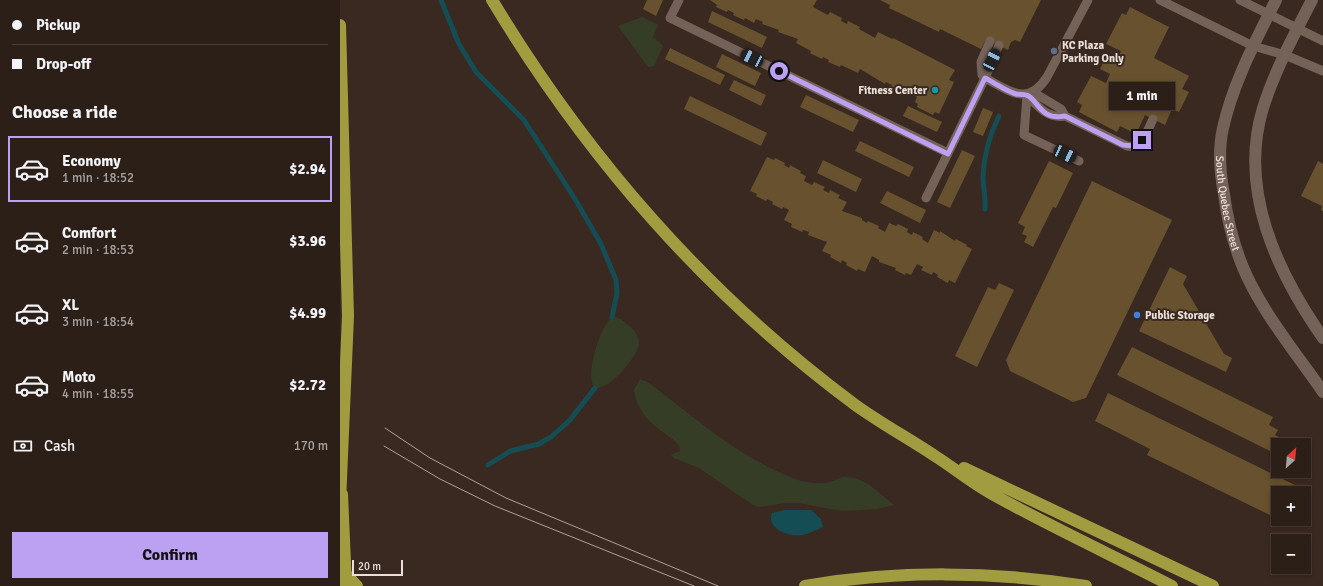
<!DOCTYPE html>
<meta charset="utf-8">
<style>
body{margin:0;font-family:Signika,sans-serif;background:#382c25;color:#f1f3f6;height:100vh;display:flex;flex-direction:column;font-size:15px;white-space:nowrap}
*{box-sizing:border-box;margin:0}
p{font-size:13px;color:#a6a2a2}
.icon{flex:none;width:22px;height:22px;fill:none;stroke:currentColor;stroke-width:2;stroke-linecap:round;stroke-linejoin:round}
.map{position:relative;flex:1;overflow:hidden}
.sheet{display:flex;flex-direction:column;background:#2c1f18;width:340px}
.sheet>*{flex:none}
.banner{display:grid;align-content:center;height:88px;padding:0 12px;background:#2c1f18}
.needle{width:26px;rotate:26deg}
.controls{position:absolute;left:931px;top:438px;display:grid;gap:8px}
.controls a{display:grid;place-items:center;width:40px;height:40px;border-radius:0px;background:#2c1f18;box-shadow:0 2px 6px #0003,0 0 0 1px #483d37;font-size:20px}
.scale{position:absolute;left:12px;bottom:10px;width:51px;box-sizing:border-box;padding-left:4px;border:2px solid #eadfd9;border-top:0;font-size:11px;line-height:14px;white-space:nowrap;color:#eadfd9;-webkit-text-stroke:3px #3a2920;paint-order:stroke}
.end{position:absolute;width:18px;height:18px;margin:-9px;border:5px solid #bca0f2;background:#111;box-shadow:0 0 0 2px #111}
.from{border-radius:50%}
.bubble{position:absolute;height:28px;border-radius:0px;background:#2c1f18;box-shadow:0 2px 6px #0003,0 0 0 1px #483d37;font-size:13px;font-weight:700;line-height:28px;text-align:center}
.car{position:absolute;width:12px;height:24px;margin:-12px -6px;border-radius:5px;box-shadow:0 0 3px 1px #0007;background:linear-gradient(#222 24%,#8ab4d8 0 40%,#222 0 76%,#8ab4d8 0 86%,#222 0)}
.banner b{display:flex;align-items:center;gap:14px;height:38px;font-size:15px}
.banner b+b{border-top:1px solid #483d37}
.banner i{width:10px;height:10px;background:#f1f3f6}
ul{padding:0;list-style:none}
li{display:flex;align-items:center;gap:12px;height:66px;margin:0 8px 6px;padding:0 4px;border:2px solid transparent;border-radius:0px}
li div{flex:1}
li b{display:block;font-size:15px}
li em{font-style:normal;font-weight:700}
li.selected{border-color:#bca0f2}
li>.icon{width:36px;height:36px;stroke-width:1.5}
h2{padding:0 12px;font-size:18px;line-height:48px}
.pay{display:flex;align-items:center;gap:10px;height:44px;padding:0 12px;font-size:15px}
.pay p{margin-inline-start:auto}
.primary-button{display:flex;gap:8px;margin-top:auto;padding:8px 12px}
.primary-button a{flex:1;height:46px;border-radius:0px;background:#bca0f2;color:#111;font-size:16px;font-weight:700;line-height:46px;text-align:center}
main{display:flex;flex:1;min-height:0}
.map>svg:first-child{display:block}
</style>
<main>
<section class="sheet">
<div class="banner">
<b><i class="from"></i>Pickup</b>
<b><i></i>Drop-off</b>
</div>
<h2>Choose a ride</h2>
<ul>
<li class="selected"><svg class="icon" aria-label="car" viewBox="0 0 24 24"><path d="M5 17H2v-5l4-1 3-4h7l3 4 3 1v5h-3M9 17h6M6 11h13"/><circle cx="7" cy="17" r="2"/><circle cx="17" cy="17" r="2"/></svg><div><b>Economy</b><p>1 min · 18:52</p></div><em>$2.94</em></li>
<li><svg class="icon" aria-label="car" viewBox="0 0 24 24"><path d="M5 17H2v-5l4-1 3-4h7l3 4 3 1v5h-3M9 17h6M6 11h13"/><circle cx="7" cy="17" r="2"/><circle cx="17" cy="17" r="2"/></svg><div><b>Comfort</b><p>2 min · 18:53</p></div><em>$3.96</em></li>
<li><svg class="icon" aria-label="car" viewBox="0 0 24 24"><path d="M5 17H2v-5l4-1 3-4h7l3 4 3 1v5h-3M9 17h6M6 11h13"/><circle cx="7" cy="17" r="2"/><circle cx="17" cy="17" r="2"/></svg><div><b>XL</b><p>3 min · 18:54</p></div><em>$4.99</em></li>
<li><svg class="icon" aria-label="car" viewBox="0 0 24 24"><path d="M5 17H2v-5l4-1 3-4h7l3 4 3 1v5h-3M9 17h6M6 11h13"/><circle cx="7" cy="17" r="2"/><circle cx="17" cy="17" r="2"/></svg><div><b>Moto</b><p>4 min · 18:55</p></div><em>$2.72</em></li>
</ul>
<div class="pay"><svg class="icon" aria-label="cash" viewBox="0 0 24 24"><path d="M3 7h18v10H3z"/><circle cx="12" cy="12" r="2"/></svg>Cash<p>170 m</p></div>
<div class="primary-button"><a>Confirm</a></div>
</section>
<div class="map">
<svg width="983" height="586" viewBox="0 0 983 586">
<rect width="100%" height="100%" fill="#3a2920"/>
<path fill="#363d26" d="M 302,17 L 318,25 L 313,37 L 323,46 L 314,66 L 308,67 L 278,26 Z
M 272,317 C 279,317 283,320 288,325 C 294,329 299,336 299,343 C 298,357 269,390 255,388 C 244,377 260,326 272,317 Z
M 300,379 L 309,383 C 354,417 396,455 448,476 C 461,482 476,485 490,482 C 495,481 500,477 504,477 C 526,477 538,493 554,505 L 537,509 L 502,511 L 458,503 L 446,503 L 419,507 L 413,505 L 359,468 L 334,458 L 331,455 L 340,451 L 340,447 C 333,437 322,433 314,425 C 303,416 296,403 294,390 Z"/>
<path fill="#144d54" d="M 445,510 L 471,510 L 481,519 L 483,527 C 476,530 469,534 462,535 C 449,537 426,529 432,513 Z"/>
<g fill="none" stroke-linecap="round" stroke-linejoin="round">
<path stroke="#144d54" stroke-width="5" d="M 101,0 L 119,44 L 136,72 L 184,120 L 235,199 L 261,244 L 276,280 L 277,293 L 272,317
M 645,209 C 646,198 643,187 643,176 C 644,154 649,136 659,116
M 148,465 L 170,451 L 199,444 L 211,437 L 230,420 L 255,388"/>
</g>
<path fill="#67512f" d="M 307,0 L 323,0 L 316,16 L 303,9 Z
M 370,0 L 477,0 L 473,7 L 488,15 L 490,12 L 502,18 L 501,21 L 507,24 L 508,21 L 520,27 L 519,29 L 535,38 L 538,32 L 552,39 L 553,38 L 615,70 L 609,80 L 614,82 L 599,114 L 595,112 L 593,115 L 577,107 L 578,104 L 575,102 L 577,97 L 551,87 L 552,85 L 546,82 L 545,84 L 520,69 L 518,73 L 501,65 L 500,67 L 488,62 L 489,60 L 483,57 L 482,59 L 470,53 L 471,51 L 456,43 L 458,39 L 438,32 L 439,30 L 422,24 L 423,22 L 416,19 L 414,23 L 405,18 L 404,20 L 393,15 L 394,13 L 388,10 L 387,12 L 376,7 L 377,5 Z
M 540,0 L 701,0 L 680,42 L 675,40 L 671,42 L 668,50 L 646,39 L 641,49 L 600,29 L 599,32 L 549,8 L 550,5 Z
M 790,7 L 829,27 L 814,58 L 849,76 L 842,89 L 849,92 L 839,112 L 832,109 L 825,125 L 805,115 L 796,134 L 780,126 L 777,132 L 739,112 L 742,105 L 737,102 L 751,76 L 766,83 L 770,74 L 760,69 L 767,55 L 777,60 L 781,51 L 766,44 L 782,13 L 786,15 Z
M 372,11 L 427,37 L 422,48 L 368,22 Z
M 330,48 L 385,75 L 380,85 L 325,59 Z
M 382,54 L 421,73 L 415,86 L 376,67 Z
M 394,80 L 426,95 L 421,106 L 389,90 Z
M 466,95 L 519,120 L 513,132 L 460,107 Z
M 350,96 L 427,133 L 421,146 L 344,109 Z
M 568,106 L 602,122 L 597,132 L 563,116 Z
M 643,108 L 653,112 L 643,136 L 633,132 Z
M 520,141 L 574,167 L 569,177 L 515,151 Z
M 622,150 L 635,156 L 610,208 L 597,202 Z
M 427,157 L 434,160 L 435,158 L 445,163 L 444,165 L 449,168 L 450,165 L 461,171 L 460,173 L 466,176 L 464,181 L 472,185 L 474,182 L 485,187 L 483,190 L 489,193 L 490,190 L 500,195 L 498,198 L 507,202 L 502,211 L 522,218 L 522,220 L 527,223 L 528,221 L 539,226 L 538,228 L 545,232 L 549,223 L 556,226 L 558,224 L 568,229 L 567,232 L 572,235 L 573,232 L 583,237 L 582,239 L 588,243 L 594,230 L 600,233 L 600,231 L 615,241 L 616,239 L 627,245 L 626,246 L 632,249 L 615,283 L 609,280 L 608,283 L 597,277 L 598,275 L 593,272 L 592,275 L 581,270 L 583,267 L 577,264 L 571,275 L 566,273 L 565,275 L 555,270 L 556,268 L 539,262 L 539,260 L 532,256 L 525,272 L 518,269 L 517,271 L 506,265 L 507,263 L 502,260 L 501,263 L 490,257 L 491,255 L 482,251 L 487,242 L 468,235 L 469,232 L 463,230 L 462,232 L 451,227 L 452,224 L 444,220 L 449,210 L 443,207 L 442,209 L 432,204 L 433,202 L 427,199 L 426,201 L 416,196 L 417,194 L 410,191 Z
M 483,160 L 522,179 L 516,192 L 477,173 Z
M 709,161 L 733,173 L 716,208 L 713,207 L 693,247 L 684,242 L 687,236 L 682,234 L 685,227 L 678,223 Z
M 978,161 L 983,164 L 983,211 L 981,210 L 982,206 L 961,196 Z
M 752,181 L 832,220 L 746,398 L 733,402 L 670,371 L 666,360 Z
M 547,191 L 586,210 L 580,223 L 540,203 Z
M 830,267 L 847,276 L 843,284 L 884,354 L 892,358 L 886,372 L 799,331 Z
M 659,283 L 674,290 L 637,367 L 615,356 L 648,287 L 655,290 Z
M 792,347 L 933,417 L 929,425 L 938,430 L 935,435 L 951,443 L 950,445 L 938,445 L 938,455 L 777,375 Z
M 768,393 L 959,487 L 956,493 L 938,493 L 938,519 L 943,519 L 942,521 L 807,455 L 810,449 L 755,421 Z"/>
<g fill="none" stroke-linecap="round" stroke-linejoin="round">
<path stroke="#746157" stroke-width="9" d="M 339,0 L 330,18 L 608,153
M 820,0 L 913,46 L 945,55 L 983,71
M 900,0 L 983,41
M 650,41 L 641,62 L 642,75 L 645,78 C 670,91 688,107 707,77 L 748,0
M 693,92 L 721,109 L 725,116
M 687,95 C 697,106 708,119 725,116 L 787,146 C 803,149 807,131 813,119
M 687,95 L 684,135 L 739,161
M 586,198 L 645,78 L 659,45"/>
<g stroke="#746157" stroke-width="12">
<path id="s1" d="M 936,0 C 915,42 893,83 883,128 C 878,150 880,173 884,194 C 887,218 893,242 902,265 C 919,308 956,353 983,392"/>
<path d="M 972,0 C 954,35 935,70 923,108 C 898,190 937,272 983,338"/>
</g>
<path stroke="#a29c41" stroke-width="12" d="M 152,0 C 248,159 365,293 514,404 C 540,423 568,438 595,456 C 614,468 632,483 652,494 C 711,527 772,555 832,586
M 0,25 L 8,316 L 0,502
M 624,468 L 873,586
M 2,494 L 6,586
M 3,571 L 17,586
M 465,586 C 556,570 654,571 746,586"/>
<path stroke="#ada099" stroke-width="1" d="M 45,428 L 90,458 L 166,498 L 378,586
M 44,446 L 100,479 L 155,506 L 354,586"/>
</g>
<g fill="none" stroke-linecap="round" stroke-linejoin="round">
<path stroke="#bca0f2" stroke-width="5" d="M 439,71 L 608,154 L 645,78 C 655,83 666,91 676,94 C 680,95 683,94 686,95 C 698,98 699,121 725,116 L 783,145 L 794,146 L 802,140"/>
</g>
<circle fill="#5c6f8a" stroke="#3a2920" stroke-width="1.5" cx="714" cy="51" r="4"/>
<circle fill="#0f9aa8" stroke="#3a2920" stroke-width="1.5" cx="595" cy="90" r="4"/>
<circle fill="#3f7fe0" stroke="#3a2920" stroke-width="1.5" cx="797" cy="315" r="4"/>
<g text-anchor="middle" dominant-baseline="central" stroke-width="4" stroke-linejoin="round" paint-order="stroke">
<g font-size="11" font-weight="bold" fill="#eadfd9" stroke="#3a2920" text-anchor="start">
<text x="722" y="45">KC Plaza<tspan x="722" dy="13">Parking Only</tspan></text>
<text x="587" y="90" text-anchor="end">Fitness Center</text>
<text x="805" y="315">Public Storage</text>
</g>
<g font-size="11" fill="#eadfd9" stroke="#3a2920">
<text stroke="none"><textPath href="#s1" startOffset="215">South Quebec Street</textPath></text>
</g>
</g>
</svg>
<div class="controls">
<a><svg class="needle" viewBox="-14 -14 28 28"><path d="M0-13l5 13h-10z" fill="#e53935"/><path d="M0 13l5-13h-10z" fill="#a6a2a2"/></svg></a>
<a>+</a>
<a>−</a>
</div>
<div class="scale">20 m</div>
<i class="end from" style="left:439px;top:71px"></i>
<i class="end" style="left:802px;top:140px"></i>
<div class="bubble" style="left:769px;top:82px;width:66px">1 min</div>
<i class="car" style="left:412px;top:58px;rotate:296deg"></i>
<i class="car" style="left:652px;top:60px;rotate:26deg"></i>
<i class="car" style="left:725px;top:154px;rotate:115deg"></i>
</div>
</main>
